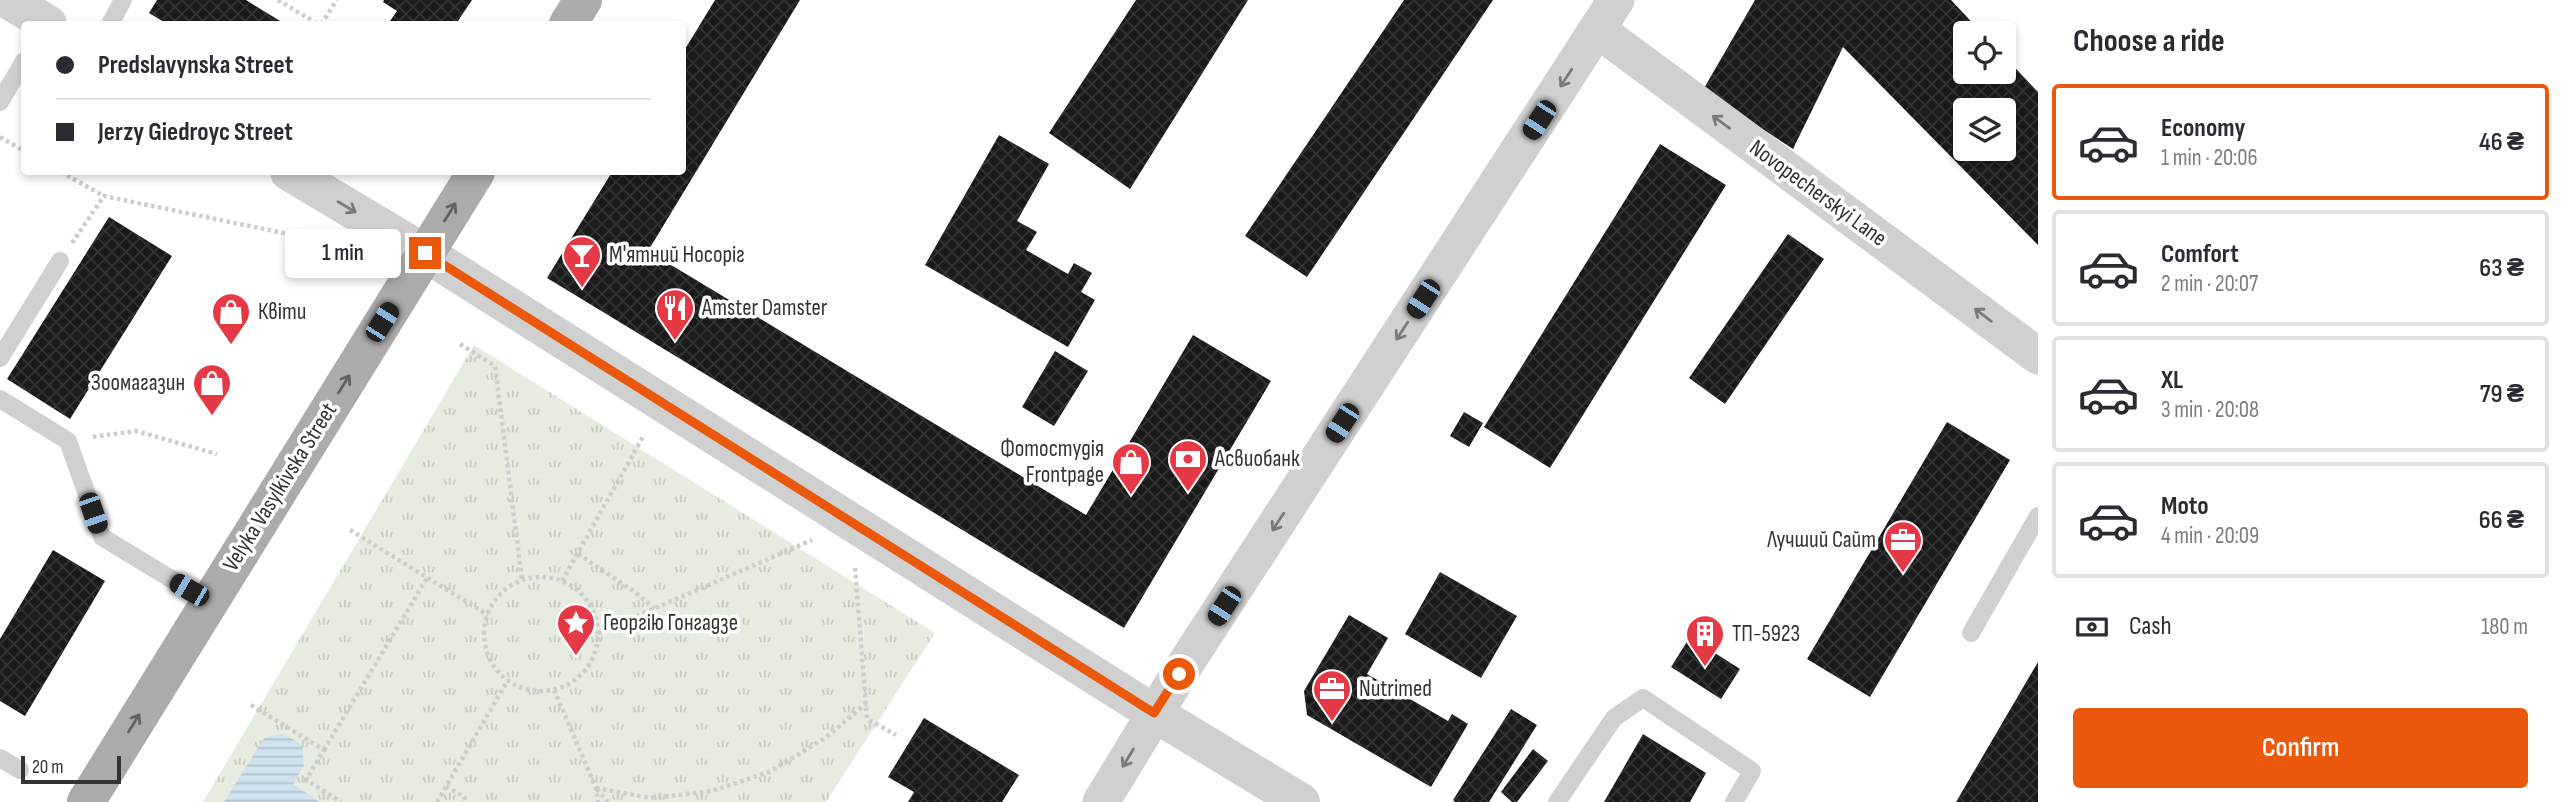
<!DOCTYPE html>
<meta charset="utf-8">
<style>
body{margin:0;font-family:"Sofia Sans Condensed",sans-serif;background:#f7f7f7;color:#2b2b33;height:100vh;display:flex;flex-direction:column;font-size:26px;white-space:nowrap}
*{box-sizing:border-box;margin:0}
p{font-size:23px;color:#7c7c81}
.icon{flex:none;width:38px;height:38px;fill:none;stroke:currentColor;stroke-width:2;stroke-linecap:round;stroke-linejoin:round}
.map{position:relative;flex:1;overflow:hidden}
.drawer{display:flex;flex-direction:column;background:#fff;width:525px}
.drawer>*{flex:none}
.banner{position:absolute;left:21px;top:21px;width:665px;height:154px;border-radius:7px;box-shadow:0 4px 10px #0003;display:grid;align-content:center;height:154px;padding:0 35px;background:#fff}
.tools{position:absolute;left:1953px;top:21px;display:grid;gap:14px}
.tools a{display:grid;place-items:center;width:63px;height:63px;border-radius:7px;background:#fff;box-shadow:0 4px 10px #0003;font-size:35px}
.scale{position:absolute;left:21px;bottom:18px;width:100px;box-sizing:border-box;padding-left:7px;border:4px solid #333;border-top:0;font-size:19px;line-height:24px;white-space:nowrap;color:#333;-webkit-text-stroke:5px #fff;paint-order:stroke}
.end{position:absolute;width:32px;height:32px;margin:-16px;border:9px solid #ea580c;background:#fff;box-shadow:0 0 0 4px #fff}
.from{border-radius:50%}
.bubble{position:absolute;height:49px;border-radius:7px;background:#fff;box-shadow:0 4px 10px #0003;font-size:23px;font-weight:600;line-height:49px;text-align:center}
.car{position:absolute;width:21px;height:42px;margin:-21px -10px;border-radius:9px;box-shadow:0 0 5px 2px #0007;background:linear-gradient(#222 24%,#8ab4d8 0 40%,#222 0 76%,#8ab4d8 0 86%,#222 0)}
.banner b{display:flex;align-items:center;gap:24px;height:66px;font-size:26px}
.banner b+b{border-top:2px solid #e1e1e2}
.banner i{width:18px;height:18px;background:#2b2b33}
ul{padding:0;list-style:none}
li{display:flex;align-items:center;gap:21px;height:116px;margin:0 14px 10px;padding:0 21px;border:4px solid #e1e1e2;border-radius:7px}
li div{flex:1}
li b{display:block;font-size:26px}
li em{font-style:normal;font-weight:600}
li.selected{border-color:#ea580c}
li>.icon{width:63px;height:63px;stroke-width:1.5}
h2{padding:0 35px;font-size:32px;line-height:84px}
.pay{display:flex;align-items:center;gap:18px;height:77px;padding:0 35px;font-size:26px}
.pay p{margin-inline-start:auto}
.cta{display:flex;gap:14px;margin-top:auto;padding:14px 35px}
.cta a{flex:1;height:80px;border-radius:7px;background:#ea580c;color:#fff;font-size:28px;font-weight:600;line-height:80px;text-align:center}
main{display:flex;flex:1;min-height:0}
.map>svg:first-child{display:block}
</style>
<main>
<div class="map">
<svg width="2038" height="802" viewBox="0 0 2038 802">
<defs>
<pattern id="park-tufts" width="24" height="20" patternUnits="userSpaceOnUse" patternTransform="scale(1.75)"><rect width="24" height="20" fill="#e6ecdf"/><path d="M3 7l-1-3M5 7V3M7 7l1-3M15 17l-1-3M17 17v-4M19 17l1-3" fill="none" stroke="#c6cbc0"/></pattern>
<pattern id="water-rules" width="6" height="5" patternUnits="userSpaceOnUse" patternTransform="scale(1.75)"><rect width="6" height="5" fill="#cfe2ee"/><path d="M0 2.5h6" fill="none" stroke="#b2c2cd"/></pattern>
<pattern id="building-cross-hatch" width="8" height="8" patternUnits="userSpaceOnUse" patternTransform="scale(1.75)"><rect width="8" height="8" fill="#1a1a1a"/><path d="M0 0l8 8M0 8l8-8" fill="none" stroke="#333"/></pattern>
</defs>
<rect width="100%" height="100%" fill="#fff"/>
<path fill="url(#park-tufts)" d="M 474,345 L 935,633 L 826,802 L 203,802 Z"/>
<path fill="url(#water-rules)" d="M 282,734 L 302,744 L 304,766 L 293,784 L 320,802 L 224,802 L 264,738 Z"/>
<path fill="url(#building-cross-hatch)" fill-rule="evenodd" d="M 157,0 L 246,0 L 285,24 L 167,24 L 149,13 Z
M 384,0 L 472,0 L 456,24 L 388,24 L 397,11 L 383,2 Z
M 715,0 L 800,0 L 648,251 L 1086,515 L 1193,335 L 1271,381 L 1124,628 L 547,278 L 612,172 L 682,172 L 682,54 Z
M 1136,0 L 1248,0 L 1130,189 L 1049,133 Z
M 1404,0 L 1493,0 L 1307,277 L 1245,236 Z
M 1755,0 L 1951,0 L 1982,33 L 1965,33 L 1965,72 L 2004,72 L 2004,56 L 2038,92 L 2038,245 L 1843,47 L 1793,149 L 1703,90 ZM 1965,110 L 2004,110 L 2004,149 L 1965,149 Z
M 999,135 L 1049,164 L 1017,221 L 1037,232 L 1026,250 L 1068,274 L 1074,263 L 1092,273 L 1081,292 L 1095,300 L 1068,347 L 925,265 Z
M 1660,144 L 1726,185 L 1550,468 L 1484,427 Z
M 109,217 L 172,256 L 70,419 L 7,379 Z
M 1788,234 L 1824,259 L 1725,404 L 1689,378 Z
M 1055,351 L 1088,371 L 1054,426 L 1022,407 Z
M 1464,412 L 1483,423 L 1469,447 L 1450,436 Z
M 1947,422 L 2010,460 L 1870,697 L 1807,659 Z
M 53,550 L 105,581 L 25,716 L 0,701 L 0,639 Z
M 1440,572 L 1517,616 L 1481,678 L 1405,634 Z
M 1349,615 L 1388,638 L 1367,674 L 1448,721 L 1452,714 L 1468,724 L 1431,787 L 1307,715 L 1304,691 Z
M 1690,637 L 1740,669 L 1721,699 L 1671,667 Z
M 2038,662 L 2038,802 L 1956,802 Z
M 1511,709 L 1537,725 L 1489,802 L 1455,802 L 1453,800 Z
M 924,718 L 1019,775 L 1002,802 L 908,802 L 914,792 L 888,777 Z
M 1643,734 L 1706,773 L 1690,802 L 1604,802 Z
M 1533,749 L 1548,761 L 1517,802 L 1512,802 L 1501,792 Z"/>
<g fill="none" stroke-linecap="round" stroke-linejoin="round">
<path stroke="#cdcdcd" stroke-width="4.5" stroke-dasharray="3.5 3.5" stroke-linecap="butt" d="M 278,0 L 318,24
M 321,24 L 337,0
M 0,137 L 24,151
M 61,172 L 104,196
M 72,243 L 104,196 L 293,235
M 460,344 L 495,366 L 522,580
M 93,437 L 136,431 L 217,454
M 350,530 L 488,615
M 578,554 L 635,592 L 654,609
M 855,568 L 867,719 L 896,735
M484 634a57 57 0 1 1 114 0a57 57 0 1 1-114 0Z
M 562,581 L 644,435
M 598,633 L 812,540
M 554,690 L 596,788 L 598,802
M 251,705 L 324,750 L 306,780 L 341,802
M 324,750 L 427,578
M 446,786 L 464,797 L 465,802
M 596,788 L 651,798 L 712,791 L 769,772 L 825,738 L 867,703
M 597,789 L 608,802
M 437,802 L 508,680"/>
<path stroke="#d0d0d0" stroke-width="18" d="M 110,24 L 123,0
M 0,102 L 24,61
M 0,358 L 60,261
M 0,399 L 68,441 L 102,537 L 209,602
M 1971,633 L 2038,516
M 0,758 L 20,770
M 1557,802 L 1614,718 L 1643,698 L 1752,771 L 1734,802"/>
<path stroke="#d0d0d0" stroke-width="37" d="M 1598,30 L 2038,356
M 1101,802 L 1179,674 L 1616,0"/>
<path stroke="#d0d0d0" stroke-width="38" d="M 8,0 L 48,24
M 289,172 L 425,253 L 1154,713 L 1301,802"/>
<path stroke="#ababab" stroke-width="38" d="M 568,24 L 583,0
M 86,802 L 476,172"/>
</g>
<defs><path id="oneway-shaft" d="M-6 0H5M1.5-3L5.5 0L1.5 3" fill="none" stroke-width="1.6" stroke-linecap="round" stroke-linejoin="round" transform="scale(1.75)"/></defs>
<g stroke="#7a7a7a">
<use href="#oneway-shaft" transform="translate(1566 78) rotate(123)"/>
<use href="#oneway-shaft" transform="translate(1721 122) rotate(-144)"/>
<use href="#oneway-shaft" transform="translate(347 207) rotate(31)"/>
<use href="#oneway-shaft" transform="translate(1983 315) rotate(-143)"/>
<use href="#oneway-shaft" transform="translate(1402 331) rotate(123)"/>
<use href="#oneway-shaft" transform="translate(1278 522) rotate(123)"/>
<use href="#oneway-shaft" transform="translate(1128 758) rotate(121)"/>
</g>
<g stroke="#636363">
<use href="#oneway-shaft" transform="translate(450 212) rotate(-58)"/>
<use href="#oneway-shaft" transform="translate(344 384) rotate(-58)"/>
<use href="#oneway-shaft" transform="translate(134 723) rotate(-58)"/>
</g>
<g fill="none" stroke-linecap="round" stroke-linejoin="round">
<path stroke="#ea580c" stroke-width="9" d="M 425,253 L 1154,713 L 1179,674"/>
</g>
<defs>
<symbol id="bar-pin" viewBox="-11 -11 22 30"><path d="M0 17L-7.5 6A9.5 9.5 0 1 1 7.5 6Z" fill="#e63946" stroke="#fff"/><path d="M-6-5H6L.8 .8V4.5H3.5V6h-7V4.5H-.8V.8Z" fill="#fff"/></symbol>
<symbol id="restaurant-pin" viewBox="-11 -11 22 30"><path d="M0 17L-7.5 6A9.5 9.5 0 1 1 7.5 6Z" fill="#e63946" stroke="#fff"/><path d="M-5-6h1v4h1v-4h1v4h1v-4h1v5L-1.5 .5V6h-2V.5L-5-1ZM5-6V6H3V1.5H1.5Q1.5-4 5-6Z" fill="#fff"/></symbol>
<symbol id="shop-pin" viewBox="-11 -11 22 30"><path d="M0 17L-7.5 6A9.5 9.5 0 1 1 7.5 6Z" fill="#e63946" stroke="#fff"/><path d="M-5-2.5h2.3a2.7 3.5 0 0 1 5.4 0H5L5.5 6h-11ZM-1.5-2.5h3a1.5 2.3 0 0 0-3 0Z" fill="#fff"/></symbol>
<symbol id="bank-pin" viewBox="-11 -11 22 30"><path d="M0 17L-7.5 6A9.5 9.5 0 1 1 7.5 6Z" fill="#e63946" stroke="#fff"/><path d="M-6-4H6V4H-6ZM0-2.3a2.3 2.3 0 1 0 0 4.6a2.3 2.3 0 1 0 0-4.6Z" fill="#fff"/></symbol>
<symbol id="office-pin" viewBox="-11 -11 22 30"><path d="M0 17L-7.5 6A9.5 9.5 0 1 1 7.5 6Z" fill="#e63946" stroke="#fff"/><path d="M-6-3h4V-5.5h4V-3h4V5H-6ZM-1-4.5V-3h2v-1.5ZM-6 0V1H6V0Z" fill="#fff"/></symbol>
<symbol id="sight-pin" viewBox="-11 -11 22 30"><path d="M0 17L-7.5 6A9.5 9.5 0 1 1 7.5 6Z" fill="#e63946" stroke="#fff"/><path d="M0-6L1.8-2.2L6-1.7L2.9 1.2L3.7 5.4L0 3.3L-3.7 5.4L-2.9 1.2L-6-1.7L-1.8-2.2Z" fill="#fff"/></symbol>
<symbol id="building-pin" viewBox="-11 -11 22 30"><path d="M0 17L-7.5 6A9.5 9.5 0 1 1 7.5 6Z" fill="#e63946" stroke="#fff"/><path d="M-4-6H4V6H1V3H-1V6H-4ZM-2.5-4.3h1.7v1.8h-1.7ZM.8-4.3h1.7v1.8H.8ZM-2.5-1h1.7V.8h-1.7ZM.8-1h1.7V.8H.8Z" fill="#fff"/></symbol>
</defs>
<g fill-rule="evenodd">
<use href="#bar-pin" x="560" y="233" width="44" height="60"/>
<use href="#restaurant-pin" x="653" y="286" width="44" height="60"/>
<use href="#shop-pin" x="209" y="290" width="44" height="60"/>
<use href="#shop-pin" x="190" y="361" width="44" height="60"/>
<use href="#bank-pin" x="1166" y="437" width="44" height="60"/>
<use href="#shop-pin" x="1109" y="440" width="44" height="60"/>
<use href="#office-pin" x="1881" y="518" width="44" height="60"/>
<use href="#sight-pin" x="554" y="601" width="44" height="60"/>
<use href="#building-pin" x="1683" y="612" width="44" height="60"/>
<use href="#office-pin" x="1310" y="667" width="44" height="60"/>
</g>
<g text-anchor="middle" dominant-baseline="central" stroke-width="7" stroke-linejoin="round" paint-order="stroke">
<g font-size="23" fill="#333" stroke="#fff">
<text transform="translate(1818 193) rotate(36)">Novopecherskyi Lane</text>
<text transform="translate(280 487) rotate(-58)">Velyka Vasylkivska Street</text>
</g>
<g font-size="23" fill="#333" stroke="#fff" text-anchor="start">
<text x="609" y="255">М'ятний Носоріг</text>
<text x="702" y="308">Amster Damster</text>
<text x="258" y="312">Квіти</text>
<text x="185" y="383" text-anchor="end">Зоомагазин</text>
<text x="1104" y="449" text-anchor="end">Фотостудія<tspan x="1104" dy="26">Frontpage</tspan></text>
<text x="1215" y="459">Асвиобанк</text>
<text x="1876" y="540" text-anchor="end">Лучший Сайт</text>
<text x="603" y="623">Георгію Гонгадзе</text>
<text x="1732" y="634">ТП-5923</text>
<text x="1359" y="689">Nutrimed</text>
</g>
</g>
</svg>
<div class="tools">
<a><svg class="icon" aria-label="locate" viewBox="0 0 24 24"><circle cx="12" cy="12" r="6"/><path d="M12 2v4M12 18v4M2 12h4M18 12h4"/></svg></a>
<a><svg class="icon" aria-label="layers" viewBox="0 0 24 24"><path d="M12 4l9 5-9 5-9-5zM3 14l9 5 9-5"/></svg></a>
</div>
<div class="scale">20 m</div>
<i class="end from" style="left:1179px;top:674px"></i>
<i class="end" style="left:425px;top:253px"></i>
<div class="bubble" style="left:285px;top:229px;width:116px">1 min</div>
<i class="car" style="left:1539px;top:120px;rotate:213deg"></i>
<i class="car" style="left:1423px;top:299px;rotate:213deg"></i>
<i class="car" style="left:382px;top:322px;rotate:32deg"></i>
<i class="car" style="left:1342px;top:423px;rotate:213deg"></i>
<i class="car" style="left:93px;top:513px;rotate:161deg"></i>
<i class="car" style="left:189px;top:590px;rotate:300deg"></i>
<i class="car" style="left:1224px;top:606px;rotate:213deg"></i>
<div class="banner">
<b><i class="from"></i>Predslavynska Street</b>
<b><i></i>Jerzy Giedroyc Street</b>
</div>
</div>
<section class="drawer">
<h2>Choose a ride</h2>
<ul>
<li class="selected"><svg class="icon" aria-label="car" viewBox="0 0 24 24"><path d="M5 17H2v-5l4-1 3-4h7l3 4 3 1v5h-3M9 17h6M6 11h13"/><circle cx="7" cy="17" r="2"/><circle cx="17" cy="17" r="2"/></svg><div><b>Economy</b><p>1 min · 20:06</p></div><em>46 ₴</em></li>
<li><svg class="icon" aria-label="car" viewBox="0 0 24 24"><path d="M5 17H2v-5l4-1 3-4h7l3 4 3 1v5h-3M9 17h6M6 11h13"/><circle cx="7" cy="17" r="2"/><circle cx="17" cy="17" r="2"/></svg><div><b>Comfort</b><p>2 min · 20:07</p></div><em>63 ₴</em></li>
<li><svg class="icon" aria-label="car" viewBox="0 0 24 24"><path d="M5 17H2v-5l4-1 3-4h7l3 4 3 1v5h-3M9 17h6M6 11h13"/><circle cx="7" cy="17" r="2"/><circle cx="17" cy="17" r="2"/></svg><div><b>XL</b><p>3 min · 20:08</p></div><em>79 ₴</em></li>
<li><svg class="icon" aria-label="car" viewBox="0 0 24 24"><path d="M5 17H2v-5l4-1 3-4h7l3 4 3 1v5h-3M9 17h6M6 11h13"/><circle cx="7" cy="17" r="2"/><circle cx="17" cy="17" r="2"/></svg><div><b>Moto</b><p>4 min · 20:09</p></div><em>66 ₴</em></li>
</ul>
<div class="pay"><svg class="icon" aria-label="cash" viewBox="0 0 24 24"><path d="M3 7h18v10H3z"/><circle cx="12" cy="12" r="2"/></svg>Cash<p>180 m</p></div>
<div class="cta"><a>Confirm</a></div>
</section>
</main>
